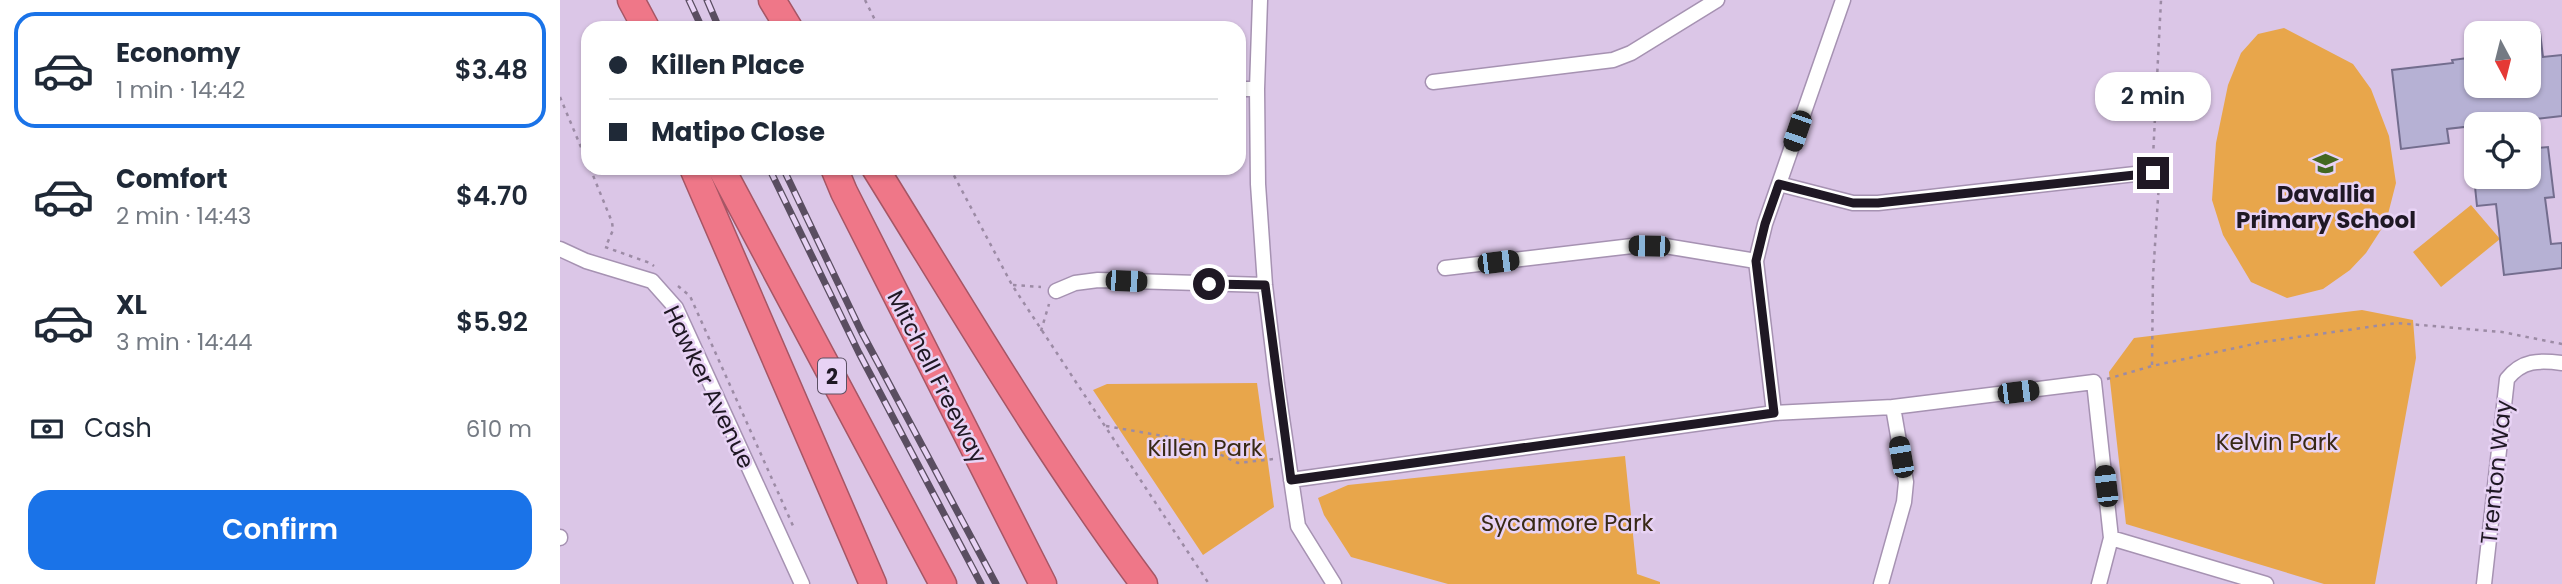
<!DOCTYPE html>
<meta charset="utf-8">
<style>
body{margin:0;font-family:Poppins,sans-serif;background:#f2f2f3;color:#1f2937;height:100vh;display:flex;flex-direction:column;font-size:26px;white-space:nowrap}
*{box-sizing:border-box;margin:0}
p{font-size:23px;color:#747a83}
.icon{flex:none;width:38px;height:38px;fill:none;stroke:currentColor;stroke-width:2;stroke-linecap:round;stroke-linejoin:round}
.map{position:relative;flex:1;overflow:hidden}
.sheet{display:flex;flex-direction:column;background:#fff;width:560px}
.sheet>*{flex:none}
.banner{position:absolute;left:21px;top:21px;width:665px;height:154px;border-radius:21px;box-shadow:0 2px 5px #0004;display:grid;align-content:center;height:154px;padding:0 28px;background:#fff}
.needle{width:46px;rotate:173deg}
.controls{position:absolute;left:1904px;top:21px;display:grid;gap:14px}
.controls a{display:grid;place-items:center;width:77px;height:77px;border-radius:14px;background:#fff;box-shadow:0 2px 5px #0004;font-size:35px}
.end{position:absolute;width:32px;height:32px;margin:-16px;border:9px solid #1f1824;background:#fff;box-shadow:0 0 0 4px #fff}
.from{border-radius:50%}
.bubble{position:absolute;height:49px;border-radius:21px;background:#fff;box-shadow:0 2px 5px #0004;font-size:23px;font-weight:600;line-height:49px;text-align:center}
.car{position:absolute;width:21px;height:42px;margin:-21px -10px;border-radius:9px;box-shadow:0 0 5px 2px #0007;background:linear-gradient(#222 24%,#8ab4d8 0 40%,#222 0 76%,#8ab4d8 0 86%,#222 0)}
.banner b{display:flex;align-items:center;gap:24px;height:66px;font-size:26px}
.banner b+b{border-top:2px solid #e0e1e3}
.banner i{width:18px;height:18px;background:#1f2937}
ul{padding:12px 0 0;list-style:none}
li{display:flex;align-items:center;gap:21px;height:116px;margin:0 14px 10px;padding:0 14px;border:4px solid transparent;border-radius:21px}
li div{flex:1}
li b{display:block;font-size:26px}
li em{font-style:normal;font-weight:600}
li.active{border-color:#1a73e8}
li>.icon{width:63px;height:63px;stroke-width:1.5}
.pay{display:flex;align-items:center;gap:18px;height:77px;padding:0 28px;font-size:26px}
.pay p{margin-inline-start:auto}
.primary-button{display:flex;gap:14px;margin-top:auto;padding:14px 28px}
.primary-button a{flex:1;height:80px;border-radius:21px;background:#1a73e8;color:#fff;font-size:28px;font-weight:600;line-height:80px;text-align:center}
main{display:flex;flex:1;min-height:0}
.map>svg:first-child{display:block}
</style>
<main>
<section class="sheet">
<ul>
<li class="active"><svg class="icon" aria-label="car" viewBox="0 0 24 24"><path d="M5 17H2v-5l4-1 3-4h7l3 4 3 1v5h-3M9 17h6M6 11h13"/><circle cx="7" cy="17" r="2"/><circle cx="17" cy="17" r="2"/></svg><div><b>Economy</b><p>1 min · 14:42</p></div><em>$3.48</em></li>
<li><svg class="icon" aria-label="car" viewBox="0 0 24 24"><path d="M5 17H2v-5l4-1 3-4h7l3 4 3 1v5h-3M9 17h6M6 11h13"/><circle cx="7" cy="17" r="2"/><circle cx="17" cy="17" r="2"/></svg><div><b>Comfort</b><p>2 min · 14:43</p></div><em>$4.70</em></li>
<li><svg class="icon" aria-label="car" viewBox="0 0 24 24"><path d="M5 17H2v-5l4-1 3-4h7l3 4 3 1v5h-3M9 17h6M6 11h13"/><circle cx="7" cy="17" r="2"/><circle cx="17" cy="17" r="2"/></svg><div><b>XL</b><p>3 min · 14:44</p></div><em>$5.92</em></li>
</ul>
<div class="pay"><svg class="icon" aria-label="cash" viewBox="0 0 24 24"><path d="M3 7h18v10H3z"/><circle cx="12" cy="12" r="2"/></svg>Cash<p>610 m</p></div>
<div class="primary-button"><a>Confirm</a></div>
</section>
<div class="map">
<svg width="2002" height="584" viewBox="0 0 2002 584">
<rect width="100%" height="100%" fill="#dbc6e7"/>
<path fill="#e8a64b" d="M 1724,28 L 1793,64 L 1811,89 L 1829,136 L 1836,183 L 1826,222 L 1806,253 L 1790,270 L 1763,289 L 1727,298 L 1691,282 L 1663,235 L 1652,200 L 1656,143 L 1668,85 L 1681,53 L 1698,34 Z
M 1911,205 L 1940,239 L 1881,287 L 1853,252 Z
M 1802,310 L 1853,320 L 1856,358 L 1815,584 L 1764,584 L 1566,524 L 1549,372 L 1574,338 Z
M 697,383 L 714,507 L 643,555 L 533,390 L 547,384 Z
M 1065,456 L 1077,574 L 1100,582 L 1100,584 L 888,584 L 791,557 L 764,515 L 758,498 L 788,485 Z"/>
<path fill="#b6b1d4" stroke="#736d8e" stroke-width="2" d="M 1980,32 L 1983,57 L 2002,55 L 2002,116 L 1887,129 L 1889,143 L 1841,149 L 1832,70 L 1893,63 L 1892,60 L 1916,57 L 1916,86 L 1969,86 L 1969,33 Z
M 1988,147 L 1994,197 L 1985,198 L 1991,244 L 2002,243 L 2002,268 L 1944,275 L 1936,204 L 1917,206 L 1914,177 L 1969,177 L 1969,149 Z"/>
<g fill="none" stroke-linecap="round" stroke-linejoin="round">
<defs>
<path id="street" d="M 700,0 L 697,89 L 698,184 L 705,285 L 717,384 L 738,526 L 774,584
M 873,82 L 1053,60 L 1071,53 L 1157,0
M 679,89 L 697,89
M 1219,184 L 1293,203 L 1318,203 L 1593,172
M 0,249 L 26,261 L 92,281 L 116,308 L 242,584
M 885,268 L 1072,246 L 1105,246 L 1196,261
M 496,291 L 515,283 L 538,280 L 705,285
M 1214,413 L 1196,261 L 1205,224 L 1283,0
M 731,480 L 1214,413 L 1333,407 L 1534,382 L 1551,538 L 1539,584
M 0,537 L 0,538
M 1551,538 L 1706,584
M 1321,584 L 1344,502 L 1346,482 L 1333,407
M 1924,584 L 1947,379 C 1962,360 1979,360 2002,363"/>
<path id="highway" d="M 71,0 L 86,28
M 212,0 L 229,28
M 133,168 L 313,584
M 161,168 L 383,584
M 274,168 L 284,192 L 483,584
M 315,168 C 402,308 486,452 584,584"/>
</defs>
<use href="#street" stroke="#a692b2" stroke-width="17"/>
<use href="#highway" stroke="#a65665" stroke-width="29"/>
<path stroke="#9c8ba5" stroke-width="2.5" stroke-dasharray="3.5 5" stroke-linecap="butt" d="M 305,0 L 319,28
M 0,97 L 28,164
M 1593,157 L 1601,0
M 30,168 L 52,222 L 53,230 L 46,246
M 390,168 L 452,285 L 649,584
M 45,247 L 90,263 L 94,266
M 453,285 L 481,287
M 118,286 L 130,296 L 234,528
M 481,331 L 489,304
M 1592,365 L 1593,276 L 1599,183
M 1547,379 L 1592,366 L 1703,342 L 1837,323 L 1942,332 L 2002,344
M 546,426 L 632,441 L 678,463 L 714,459"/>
<use href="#street" stroke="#fff" stroke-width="14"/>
<use href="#highway" stroke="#ef7788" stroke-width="26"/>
<defs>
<path id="rail" d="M 129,0 L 142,28
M 147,0 L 159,28
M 209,168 L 299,353 L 421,584
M 223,168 L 301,331 L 436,584"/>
</defs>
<use href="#rail" stroke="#5a4e61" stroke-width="7"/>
<use href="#rail" stroke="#e8d3f5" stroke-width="4.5" stroke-dasharray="13" stroke-linecap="butt"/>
</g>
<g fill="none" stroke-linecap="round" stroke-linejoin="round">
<path stroke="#1f1824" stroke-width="9" d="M 649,284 L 705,285 L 731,480 L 1214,413 L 1196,261 L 1205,224 L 1219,184 L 1293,203 L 1318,203 L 1593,173"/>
</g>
<defs>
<symbol id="school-bare" viewBox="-9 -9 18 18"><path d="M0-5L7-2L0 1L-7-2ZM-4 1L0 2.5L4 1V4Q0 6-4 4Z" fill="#436821" stroke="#e8d3f5" stroke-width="2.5" paint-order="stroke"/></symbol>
</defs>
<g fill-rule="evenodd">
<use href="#school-bare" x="1748" y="146" width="35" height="35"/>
</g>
<g text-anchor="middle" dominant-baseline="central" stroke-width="5" stroke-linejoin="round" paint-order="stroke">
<rect fill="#e8d3f5" stroke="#5b5063" stroke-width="2" x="258" y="358.5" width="28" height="35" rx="5"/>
<g font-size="21" font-weight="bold" fill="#1f1824">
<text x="272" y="376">2</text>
</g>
<g font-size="23" font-weight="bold" fill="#1f1824" stroke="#e8d3f5">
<text x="1766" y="194">Davallia<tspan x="1766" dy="26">Primary School</tspan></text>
</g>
<g font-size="23" fill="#1f1824" stroke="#e8d3f5">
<text transform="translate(377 377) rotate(63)">Mitchell Freeway</text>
<text transform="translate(149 387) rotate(64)">Hawker Avenue</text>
<text transform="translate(1936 472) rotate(-84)">Trenton Way</text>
</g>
<g font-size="23" fill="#382915" stroke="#e8d3f5">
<text x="1717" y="442">Kelvin Park</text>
<text x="645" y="448">Killen Park</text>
<text x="1007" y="523">Sycamore Park</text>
</g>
</g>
</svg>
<div class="controls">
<a><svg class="needle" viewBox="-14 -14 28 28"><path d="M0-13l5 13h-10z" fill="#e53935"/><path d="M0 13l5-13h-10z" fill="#747a83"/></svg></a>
<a><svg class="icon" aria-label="locate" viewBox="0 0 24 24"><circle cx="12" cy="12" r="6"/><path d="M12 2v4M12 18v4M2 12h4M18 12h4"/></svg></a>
</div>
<i class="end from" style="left:649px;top:284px"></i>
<i class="end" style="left:1593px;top:173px"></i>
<div class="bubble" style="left:1535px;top:72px;width:116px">2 min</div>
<i class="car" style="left:1237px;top:131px;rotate:199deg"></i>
<i class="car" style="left:1089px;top:246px;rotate:271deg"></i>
<i class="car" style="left:938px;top:262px;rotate:83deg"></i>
<i class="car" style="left:566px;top:281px;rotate:92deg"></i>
<i class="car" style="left:1458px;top:392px;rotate:83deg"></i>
<i class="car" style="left:1341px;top:457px;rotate:350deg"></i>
<i class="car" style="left:1546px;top:486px;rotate:353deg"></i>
<div class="banner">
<b><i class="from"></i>Killen Place</b>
<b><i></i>Matipo Close</b>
</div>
</div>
</main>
